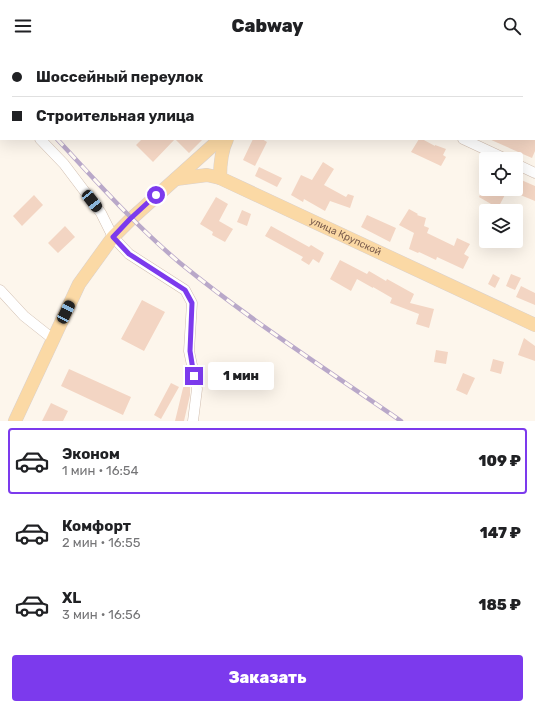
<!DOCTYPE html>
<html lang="ru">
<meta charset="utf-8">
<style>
body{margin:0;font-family:Rubik,sans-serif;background:#f6f6f6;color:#202124;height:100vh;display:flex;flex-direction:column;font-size:15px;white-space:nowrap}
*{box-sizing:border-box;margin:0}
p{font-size:13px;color:#757577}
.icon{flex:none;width:22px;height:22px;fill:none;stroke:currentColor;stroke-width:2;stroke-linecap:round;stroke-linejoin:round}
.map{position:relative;height:369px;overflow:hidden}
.details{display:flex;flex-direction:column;background:#fff;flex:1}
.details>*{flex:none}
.banner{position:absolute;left:0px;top:0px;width:535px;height:88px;box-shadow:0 4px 16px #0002;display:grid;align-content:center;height:88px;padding:0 12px;background:#fff}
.buttons{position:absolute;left:479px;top:100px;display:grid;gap:8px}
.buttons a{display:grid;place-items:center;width:44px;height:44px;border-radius:4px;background:#fff;box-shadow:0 4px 16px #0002;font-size:20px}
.end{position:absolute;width:18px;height:18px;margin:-9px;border:5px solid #7c3aed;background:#fff;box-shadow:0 0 0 2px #fff}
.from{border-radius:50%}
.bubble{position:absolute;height:28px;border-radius:4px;background:#fff;box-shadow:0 4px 16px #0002;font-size:13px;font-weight:800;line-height:28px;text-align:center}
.car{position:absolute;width:12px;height:24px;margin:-12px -6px;border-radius:5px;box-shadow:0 0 3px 1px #0007;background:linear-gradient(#222 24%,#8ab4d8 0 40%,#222 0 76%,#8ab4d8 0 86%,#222 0)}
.banner b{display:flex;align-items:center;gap:14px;height:38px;font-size:15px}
.banner b+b{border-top:1px solid #e0e0e0}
.banner i{width:10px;height:10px;background:#202124}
ul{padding:7px 0 0;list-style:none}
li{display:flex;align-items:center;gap:12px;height:66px;margin:0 8px 6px;padding:0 4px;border:2px solid transparent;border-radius:4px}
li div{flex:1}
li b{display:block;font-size:15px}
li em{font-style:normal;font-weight:800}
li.on{border-color:#7c3aed}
li>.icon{width:36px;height:36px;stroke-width:1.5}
.action{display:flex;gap:8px;margin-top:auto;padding:8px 12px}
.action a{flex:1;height:46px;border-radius:4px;background:#7c3aed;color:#fff;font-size:16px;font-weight:800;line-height:46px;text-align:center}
header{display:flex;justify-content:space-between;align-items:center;height:52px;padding:0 12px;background:#fff;font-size:18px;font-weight:800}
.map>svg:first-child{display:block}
</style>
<header><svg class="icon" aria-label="menu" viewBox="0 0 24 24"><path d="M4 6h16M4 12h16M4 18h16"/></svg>Cabway<svg class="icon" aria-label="search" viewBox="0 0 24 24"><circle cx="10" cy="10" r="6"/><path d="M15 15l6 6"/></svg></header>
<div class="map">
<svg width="535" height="369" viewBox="0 0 535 369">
<rect width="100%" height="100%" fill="#fdf6ec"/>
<path fill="#f3d5c3" d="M 142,87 L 203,87 L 189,101 L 175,87 L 153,110 L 136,93 Z
M 253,87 L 262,87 L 267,90 L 255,114 L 243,108 Z
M 419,87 L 422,87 L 435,94 L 435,93 L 446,97 L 443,103 L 446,105 L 441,114 L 411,100 Z
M 489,87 L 535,87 L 535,99 L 532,106 Z
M 323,110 L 334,117 L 324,133 L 346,145 L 348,142 L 354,144 L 350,156 L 330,149 L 325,159 L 304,147 L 303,150 L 291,143 L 301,123 L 312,128 Z
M 259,115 L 282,126 L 277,135 L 255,124 Z
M 519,127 L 535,134 L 535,149 L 513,140 L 516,137 Z
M 483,137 L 508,137 L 498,156 L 479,145 Z
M 34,143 L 43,153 L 22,174 L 13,164 Z
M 216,145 L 228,152 L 219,169 L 233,177 L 225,190 L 212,183 L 213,180 L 200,172 Z
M 409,157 L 418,162 L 417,163 L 426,166 L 424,174 L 429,176 L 427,181 L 454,194 L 457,186 L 470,192 L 464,202 L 469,205 L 463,217 L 437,205 L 436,208 L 419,200 L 418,201 L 409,197 L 414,181 L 399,173 Z
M 242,158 L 251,162 L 247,174 L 237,170 Z
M 367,163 L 396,176 L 390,190 L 361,175 Z
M 65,174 L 75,185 L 58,201 L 48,191 Z
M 271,174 L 309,195 L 311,193 L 324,201 L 319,211 L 313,207 L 309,213 L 301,208 L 303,205 L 265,184 Z
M 340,208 L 367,222 L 369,219 L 386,229 L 387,227 L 414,242 L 410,251 L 434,257 L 429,276 L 416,272 L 419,262 L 390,251 L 392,246 L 373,235 L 373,236 L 357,227 L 351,239 L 330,227 Z
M 493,222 L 500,226 L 495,236 L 488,232 Z
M 511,222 L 521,226 L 515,238 L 506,234 Z
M 521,234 L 535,241 L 535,253 L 516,245 Z
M 142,248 L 165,260 L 144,299 L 121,287 Z
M 524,286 L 535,294 L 535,309 L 518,303 Z
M 436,298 L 448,300 L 446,312 L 434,310 Z
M 493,307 L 504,310 L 501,322 L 490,319 Z
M 69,317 L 131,345 L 123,363 L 61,334 Z
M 463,321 L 475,326 L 467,343 L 456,338 Z
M 171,331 L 179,335 L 161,367 L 154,363 Z
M 184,332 L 190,333 L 190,343 L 184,369 L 175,369 Z
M 51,351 L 68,359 L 63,369 L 42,369 Z"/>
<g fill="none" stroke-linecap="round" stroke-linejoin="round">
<defs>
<path id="minor" d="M 189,0 L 190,1
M 0,44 L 1,45
M 40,87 L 64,112 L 101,161 L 113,185 L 129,202 L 185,238 L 192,251 L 189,299 L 197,337 L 193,369
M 463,87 L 506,107
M 516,112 L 535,121
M 0,238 L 24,264 L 53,287"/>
<g id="major">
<path d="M 279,1 L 280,0"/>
<path d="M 220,126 C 220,112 221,99 227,87"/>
<path id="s1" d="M 176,127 L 207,123 L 220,126 L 535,273"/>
<path d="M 15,369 L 79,232 L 113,185 L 131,167 L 220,87"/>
</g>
</defs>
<use href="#minor" stroke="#d1beb0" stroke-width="11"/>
<use href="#major" stroke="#dad1cd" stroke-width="14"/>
<use href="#minor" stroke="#fff" stroke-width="10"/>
<use href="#major" stroke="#fbd9a5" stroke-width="13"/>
<defs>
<path id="rail" d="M 0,26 L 1,27
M 57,87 C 97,130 135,173 180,211 C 250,268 327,318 401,369"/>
</defs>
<use href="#rail" stroke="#b9a8c9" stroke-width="4.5"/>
<use href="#rail" stroke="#fffaf3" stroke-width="3" stroke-dasharray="9" stroke-linecap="butt"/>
</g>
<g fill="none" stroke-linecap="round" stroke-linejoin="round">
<path stroke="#7c3aed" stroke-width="5" d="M 156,143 L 130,167 L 113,185 L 129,202 L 185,238 L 192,251 L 190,299 L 194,324"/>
</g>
<g text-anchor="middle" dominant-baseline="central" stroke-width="4" stroke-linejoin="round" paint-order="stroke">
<g font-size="10" fill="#7a5c4d" stroke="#fffaf3">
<text stroke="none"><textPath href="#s1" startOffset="183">улица Крупской</textPath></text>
</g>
</g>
</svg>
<div class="buttons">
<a><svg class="icon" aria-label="locate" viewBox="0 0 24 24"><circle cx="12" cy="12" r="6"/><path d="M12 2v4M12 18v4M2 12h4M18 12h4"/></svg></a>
<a><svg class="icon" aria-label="layers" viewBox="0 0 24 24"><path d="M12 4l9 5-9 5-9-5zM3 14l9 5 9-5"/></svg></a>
</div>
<i class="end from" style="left:156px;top:143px"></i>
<i class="end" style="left:194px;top:324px"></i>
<div class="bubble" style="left:208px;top:310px;width:66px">1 мин</div>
<i class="car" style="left:92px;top:149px;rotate:142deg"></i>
<i class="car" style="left:66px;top:260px;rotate:26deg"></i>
<div class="banner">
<b><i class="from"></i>Шоссейный переулок</b>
<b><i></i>Строительная улица</b>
</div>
</div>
<section class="details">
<ul>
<li class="on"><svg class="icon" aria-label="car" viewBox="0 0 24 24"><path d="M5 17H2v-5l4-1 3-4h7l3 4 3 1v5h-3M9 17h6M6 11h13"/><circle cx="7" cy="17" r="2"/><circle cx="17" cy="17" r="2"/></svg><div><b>Эконом</b><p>1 мин · 16:54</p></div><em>109 ₽</em></li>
<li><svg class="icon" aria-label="car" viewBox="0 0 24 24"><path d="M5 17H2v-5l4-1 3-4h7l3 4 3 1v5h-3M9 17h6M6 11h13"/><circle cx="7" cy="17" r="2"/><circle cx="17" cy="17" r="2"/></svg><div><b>Комфорт</b><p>2 мин · 16:55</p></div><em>147 ₽</em></li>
<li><svg class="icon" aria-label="car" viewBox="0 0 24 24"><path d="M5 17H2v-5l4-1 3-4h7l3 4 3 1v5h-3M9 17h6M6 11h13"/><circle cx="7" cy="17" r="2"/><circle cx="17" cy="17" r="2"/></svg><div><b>XL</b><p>3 мин · 16:56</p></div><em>185 ₽</em></li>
</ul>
<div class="action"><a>Заказать</a></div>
</section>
